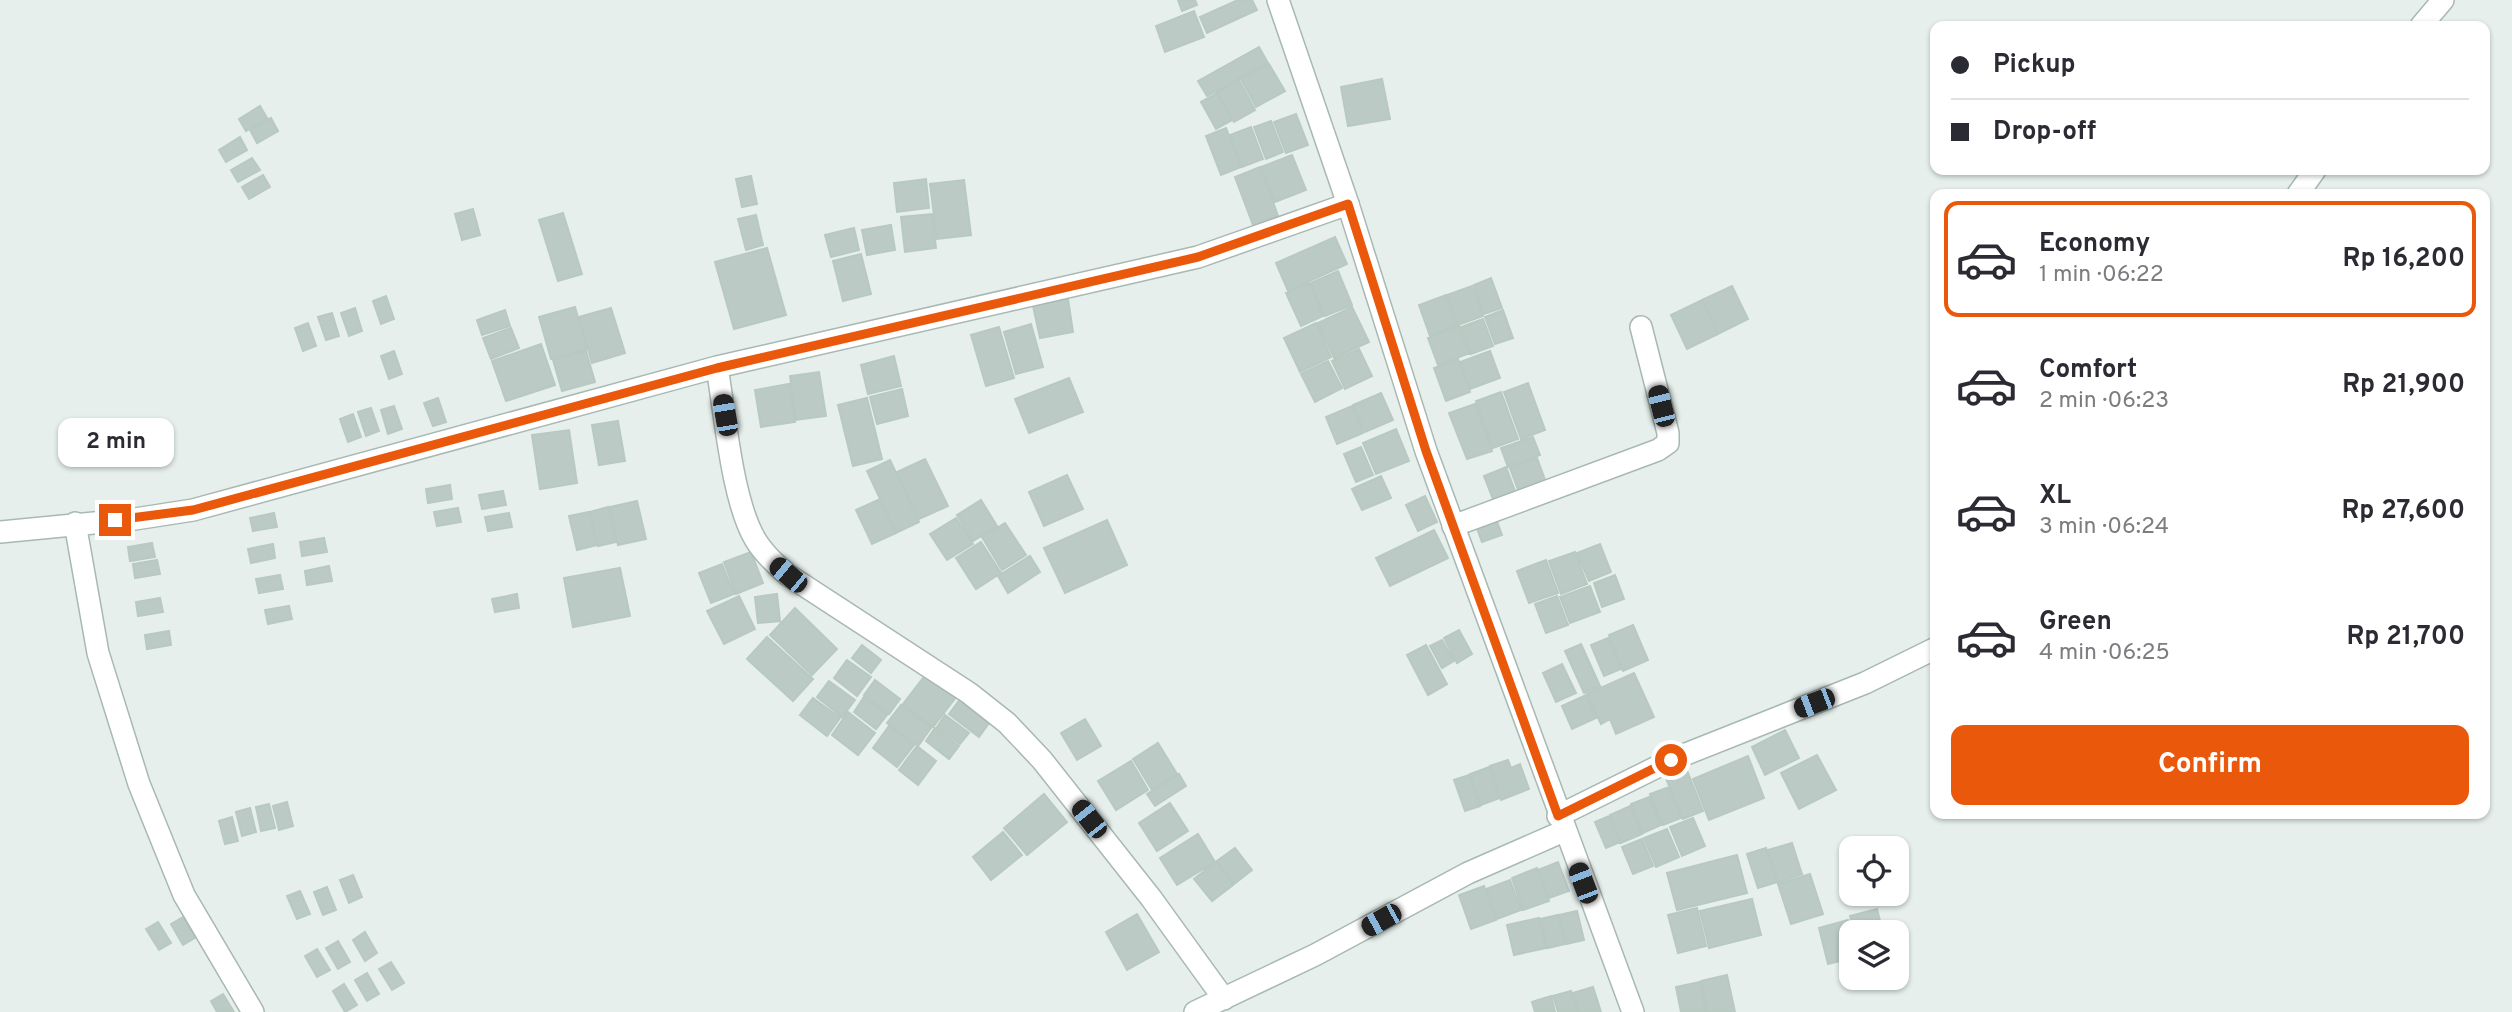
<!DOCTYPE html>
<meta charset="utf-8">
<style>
body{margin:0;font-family:Overpass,sans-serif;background:#f7f7f7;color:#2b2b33;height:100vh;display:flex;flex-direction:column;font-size:26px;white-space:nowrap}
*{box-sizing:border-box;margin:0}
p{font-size:23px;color:#7c7c81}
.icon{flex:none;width:38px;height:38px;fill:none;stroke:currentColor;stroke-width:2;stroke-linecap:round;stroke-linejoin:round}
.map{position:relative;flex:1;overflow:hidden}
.panel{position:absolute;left:1930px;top:189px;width:560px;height:630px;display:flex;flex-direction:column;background:#fff;border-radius:14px;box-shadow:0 2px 5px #0004}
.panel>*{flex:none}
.guide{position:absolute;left:1930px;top:21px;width:560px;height:154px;border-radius:14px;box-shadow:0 2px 5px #0004;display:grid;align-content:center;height:154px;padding:0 21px;background:#fff}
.fabs{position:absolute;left:1839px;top:836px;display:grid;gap:14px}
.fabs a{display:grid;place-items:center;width:70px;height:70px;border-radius:14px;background:#fff;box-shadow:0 2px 5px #0004;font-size:35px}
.end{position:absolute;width:32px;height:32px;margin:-16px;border:9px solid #ea580c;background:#fff;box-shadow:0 0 0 4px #fff}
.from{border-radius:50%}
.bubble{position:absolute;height:49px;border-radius:14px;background:#fff;box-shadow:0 2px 5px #0004;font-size:23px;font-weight:700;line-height:49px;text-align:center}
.car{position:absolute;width:21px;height:42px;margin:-21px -10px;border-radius:9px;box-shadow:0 0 5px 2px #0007;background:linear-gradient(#222 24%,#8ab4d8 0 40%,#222 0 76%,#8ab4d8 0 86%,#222 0)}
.guide b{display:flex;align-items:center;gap:24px;height:66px;font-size:26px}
.guide b+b{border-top:2px solid #e1e1e2}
.guide i{width:18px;height:18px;background:#2b2b33}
ul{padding:12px 0 0;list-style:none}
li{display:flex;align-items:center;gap:21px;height:116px;margin:0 14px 10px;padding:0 7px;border:4px solid transparent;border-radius:14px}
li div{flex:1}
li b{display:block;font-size:26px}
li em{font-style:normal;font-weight:700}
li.active{border-color:#ea580c}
li>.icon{width:63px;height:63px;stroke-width:1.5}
.button{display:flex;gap:14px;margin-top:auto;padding:14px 21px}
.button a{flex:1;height:80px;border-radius:14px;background:#ea580c;color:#fff;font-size:28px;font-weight:700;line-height:80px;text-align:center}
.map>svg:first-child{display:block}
</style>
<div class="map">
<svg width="2512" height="1012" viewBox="0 0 2512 1012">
<rect width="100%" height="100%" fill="#e6efeb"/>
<path fill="#bbcac4" stroke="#b8c9c2" stroke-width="2" d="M 1178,0 L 1195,0 L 1197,5 L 1182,11 Z
M 1238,0 L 1252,0 L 1257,10 L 1207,33 L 1200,17 Z
M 1194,11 L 1204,37 L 1165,52 L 1156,26 Z
M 1259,47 L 1268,63 L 1207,96 L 1198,81 Z
M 1269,64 L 1285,91 L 1256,107 L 1241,79 Z
M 1382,79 L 1390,119 L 1348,126 L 1341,87 Z
M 1239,80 L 1255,110 L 1234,122 L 1217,92 Z
M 1217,93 L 1232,120 L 1216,129 L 1201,102 Z
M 260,106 L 267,118 L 246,131 L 239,119 Z
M 1296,114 L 1308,145 L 1286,153 L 1274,122 Z
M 271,118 L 278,131 L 257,143 L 250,130 Z
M 1271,121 L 1283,152 L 1266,159 L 1254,127 Z
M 1251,127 L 1263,159 L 1242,167 L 1230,135 Z
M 1226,128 L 1241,167 L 1221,175 L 1206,136 Z
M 240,137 L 247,150 L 226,162 L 219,150 Z
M 1292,155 L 1306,190 L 1275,202 L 1261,167 Z
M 252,158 L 260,170 L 238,182 L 231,170 Z
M 1260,167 L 1278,216 L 1253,225 L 1235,177 Z
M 263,175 L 270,187 L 249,199 L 242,187 Z
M 751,176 L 757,204 L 742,207 L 736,179 Z
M 926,179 L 929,208 L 897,212 L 894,183 Z
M 964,180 L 971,235 L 937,239 L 930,184 Z
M 473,209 L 480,235 L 462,240 L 455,214 Z
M 563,213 L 582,274 L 558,281 L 539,220 Z
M 932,214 L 936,248 L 905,252 L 901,217 Z
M 756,215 L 763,245 L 746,250 L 738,219 Z
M 891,225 L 895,250 L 867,255 L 862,230 Z
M 854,228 L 859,250 L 831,257 L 825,235 Z
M 1335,237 L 1347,264 L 1288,291 L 1276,263 Z
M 767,248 L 786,315 L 734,329 L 715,262 Z
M 861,254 L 871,294 L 843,301 L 833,261 Z
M 1338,271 L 1352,305 L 1325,316 L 1311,283 Z
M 1491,278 L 1502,308 L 1484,314 L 1474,285 Z
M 1309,283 L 1323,316 L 1301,326 L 1286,293 Z
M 1472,286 L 1483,316 L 1458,325 L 1447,295 Z
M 1732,286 L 1748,319 L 1718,334 L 1702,300 Z
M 1446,295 L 1457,325 L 1430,336 L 1419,305 Z
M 386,296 L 394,319 L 381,324 L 373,301 Z
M 1068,299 L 1073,332 L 1040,338 L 1033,306 Z
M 1702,300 L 1718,334 L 1687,349 L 1671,315 Z
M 575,307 L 587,349 L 551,359 L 539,317 Z
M 1352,307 L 1369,342 L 1334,358 L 1318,323 Z
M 355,308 L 362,331 L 349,336 L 341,313 Z
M 611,308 L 625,353 L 592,363 L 579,317 Z
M 505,310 L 510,326 L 482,335 L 477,320 Z
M 1503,310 L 1513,338 L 1495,344 L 1485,317 Z
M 332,313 L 339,336 L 326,340 L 318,317 Z
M 1483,319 L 1493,346 L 1471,354 L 1461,327 Z
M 308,323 L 316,346 L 303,351 L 295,328 Z
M 1316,323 L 1331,357 L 1300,372 L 1284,338 Z
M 1031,324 L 1043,367 L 1016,374 L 1004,332 Z
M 1459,326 L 1470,353 L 1438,365 L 1428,338 Z
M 999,327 L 1014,378 L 986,386 L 971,335 Z
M 511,328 L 519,348 L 491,359 L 483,338 Z
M 541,344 L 555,385 L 506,401 L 492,361 Z
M 1359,349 L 1372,376 L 1345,389 L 1332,361 Z
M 394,351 L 402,374 L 389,379 L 381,356 Z
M 586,351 L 595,382 L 562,391 L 553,360 Z
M 1490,351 L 1500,378 L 1470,389 L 1460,362 Z
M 894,356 L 901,386 L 868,394 L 861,365 Z
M 1458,359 L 1470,392 L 1446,401 L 1434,368 Z
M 1328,361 L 1342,388 L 1315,402 L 1301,374 Z
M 819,372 L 826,416 L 796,420 L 790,376 Z
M 1069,378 L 1083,412 L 1029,433 L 1015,399 Z
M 1528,383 L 1545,430 L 1521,439 L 1504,392 Z
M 789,384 L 795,422 L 761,427 L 755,390 Z
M 902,389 L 908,416 L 877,424 L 870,397 Z
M 1501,392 L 1518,439 L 1493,448 L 1476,401 Z
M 1381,393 L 1393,420 L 1365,432 L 1353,405 Z
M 438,398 L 446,422 L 433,426 L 424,403 Z
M 867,398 L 882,459 L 853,466 L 838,405 Z
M 1475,404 L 1492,451 L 1467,459 L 1449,413 Z
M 394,406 L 402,429 L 388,434 L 381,410 Z
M 1352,406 L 1363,433 L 1337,444 L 1326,417 Z
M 371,408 L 379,431 L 366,436 L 358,412 Z
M 353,414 L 361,437 L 348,442 L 340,419 Z
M 618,421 L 625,461 L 599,465 L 592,425 Z
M 1396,429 L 1409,461 L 1376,474 L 1363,443 Z
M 569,430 L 577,483 L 540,489 L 532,435 Z
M 1533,437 L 1540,455 L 1508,467 L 1501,448 Z
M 1361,447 L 1373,475 L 1356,482 L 1344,454 Z
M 1537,458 L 1548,488 L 1521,498 L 1510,468 Z
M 925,459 L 948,506 L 919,519 L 897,472 Z
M 890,460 L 919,522 L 896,533 L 867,471 Z
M 1506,467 L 1518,499 L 1496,507 L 1484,476 Z
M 1067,475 L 1083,509 L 1044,526 L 1029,492 Z
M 1381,476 L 1391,498 L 1362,510 L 1352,489 Z
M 450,485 L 452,499 L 428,503 L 426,489 Z
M 503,491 L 506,505 L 482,509 L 479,495 Z
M 1425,496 L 1437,522 L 1418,531 L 1406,505 Z
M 880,499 L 896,533 L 872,544 L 856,510 Z
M 981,500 L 997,526 L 973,541 L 957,515 Z
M 637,501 L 646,539 L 618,545 L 610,507 Z
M 608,507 L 616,542 L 598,546 L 590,512 Z
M 458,508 L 461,522 L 437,526 L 434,512 Z
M 589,512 L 597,545 L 577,550 L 569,516 Z
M 274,513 L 277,527 L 253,531 L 250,518 Z
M 509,513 L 512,527 L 488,531 L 485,517 Z
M 1495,516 L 1502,535 L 1482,542 L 1475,523 Z
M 956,518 L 973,544 L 947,560 L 930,534 Z
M 1107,520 L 1127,565 L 1065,593 L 1044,548 Z
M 1005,523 L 1026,555 L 1002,570 L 982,537 Z
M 1434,530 L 1448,558 L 1390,586 L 1376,558 Z
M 324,538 L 327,552 L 302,556 L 300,542 Z
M 981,542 L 1001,573 L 976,589 L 956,558 Z
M 152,543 L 155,557 L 130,561 L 128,547 Z
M 273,544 L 275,558 L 251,563 L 248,549 Z
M 1600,544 L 1611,572 L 1589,581 L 1577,553 Z
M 751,552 L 763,583 L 736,594 L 724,562 Z
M 1575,552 L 1587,584 L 1561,594 L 1549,561 Z
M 1030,556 L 1040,572 L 1008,593 L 998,576 Z
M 157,560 L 160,574 L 135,578 L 133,564 Z
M 1546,560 L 1558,593 L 1529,603 L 1517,571 Z
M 722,564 L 734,594 L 711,603 L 699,573 Z
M 329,566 L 332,581 L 307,585 L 305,571 Z
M 620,568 L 630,616 L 573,627 L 564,578 Z
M 280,575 L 283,589 L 259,593 L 256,579 Z
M 1615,575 L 1624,599 L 1602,607 L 1594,583 Z
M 1590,586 L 1600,612 L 1570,623 L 1560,597 Z
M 517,594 L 519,608 L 495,612 L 492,599 Z
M 777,594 L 780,621 L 758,623 L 755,597 Z
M 739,596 L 755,629 L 724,644 L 707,611 Z
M 1557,596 L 1568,625 L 1546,633 L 1535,604 Z
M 160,598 L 163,612 L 138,616 L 136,602 Z
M 289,606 L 292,619 L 268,624 L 265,610 Z
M 795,608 L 837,649 L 812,675 L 770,635 Z
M 1633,625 L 1648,660 L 1623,671 L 1609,635 Z
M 1459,630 L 1472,654 L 1457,663 L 1444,638 Z
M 169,631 L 171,645 L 147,649 L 145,635 Z
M 767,637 L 813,679 L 793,701 L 747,659 Z
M 1608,638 L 1621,669 L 1604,676 L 1591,645 Z
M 1442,640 L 1454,661 L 1442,668 L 1430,646 Z
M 1581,644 L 1600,686 L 1584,693 L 1565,651 Z
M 862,645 L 881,660 L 871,673 L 852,658 Z
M 1426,645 L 1447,684 L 1428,695 L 1407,655 Z
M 847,660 L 871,677 L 857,696 L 834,678 Z
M 1562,664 L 1576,693 L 1556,702 L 1543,673 Z
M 927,673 L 957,696 L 933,727 L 903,704 Z
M 1634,673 L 1654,717 L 1616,734 L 1610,719 L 1601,724 L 1587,694 Z
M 875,680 L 900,699 L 889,714 L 864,695 Z
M 829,681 L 855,700 L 842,717 L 817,697 Z
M 964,694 L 994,716 L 979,737 L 949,714 Z
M 1586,695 L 1596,718 L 1572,729 L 1562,706 Z
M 864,697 L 887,715 L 876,729 L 854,712 Z
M 813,698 L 840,718 L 827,736 L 800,715 Z
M 901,705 L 931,728 L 918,746 L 887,723 Z
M 848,712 L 875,733 L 858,755 L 832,735 Z
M 945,715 L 969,733 L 960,744 L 937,727 Z
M 1085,719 L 1101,746 L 1077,760 L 1061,733 Z
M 889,726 L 914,745 L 897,767 L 873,748 Z
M 935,728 L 959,746 L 949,759 L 926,741 Z
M 1785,730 L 1799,758 L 1765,775 L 1752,747 Z
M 1158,743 L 1177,774 L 1152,790 L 1133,759 Z
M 917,746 L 936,761 L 918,785 L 899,770 Z
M 1817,755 L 1836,790 L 1799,809 L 1781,773 Z
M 1748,756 L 1764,798 L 1709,820 L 1693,779 Z
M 1508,760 L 1511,768 L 1520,764 L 1529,789 L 1501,800 L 1490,766 Z
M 1131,761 L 1148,790 L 1116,810 L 1098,781 Z
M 1489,767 L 1500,798 L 1481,805 L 1470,774 Z
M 1686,768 L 1703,811 L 1683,819 L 1665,776 Z
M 1179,774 L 1186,786 L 1155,806 L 1147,794 Z
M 1469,775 L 1480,806 L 1465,811 L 1454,780 Z
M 1669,787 L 1681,818 L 1663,825 L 1650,794 Z
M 1044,794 L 1067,822 L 1027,855 L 1004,828 Z
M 1649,797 L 1661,825 L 1643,833 L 1631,804 Z
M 287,802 L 293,826 L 279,830 L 273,806 Z
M 1170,803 L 1188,831 L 1157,851 L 1139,823 Z
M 269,804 L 275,828 L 261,831 L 256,807 Z
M 1630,806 L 1642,834 L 1621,843 L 1610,815 Z
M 250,808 L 256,832 L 242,836 L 236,812 Z
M 1609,816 L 1620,842 L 1606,848 L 1595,822 Z
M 232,817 L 238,841 L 225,844 L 219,821 Z
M 1693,818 L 1705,846 L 1682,856 L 1670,827 Z
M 1667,829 L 1679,857 L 1656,867 L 1644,838 Z
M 1003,832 L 1022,855 L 991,880 L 973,857 Z
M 1198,834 L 1215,862 L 1177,885 L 1160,858 Z
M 1642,839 L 1653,866 L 1633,874 L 1622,847 Z
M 1792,843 L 1802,874 L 1778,882 L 1768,850 Z
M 1235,848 L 1252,870 L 1234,884 L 1217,861 Z
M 1766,848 L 1777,882 L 1758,888 L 1747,854 Z
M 1737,855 L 1747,893 L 1677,910 L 1667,873 Z
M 1216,862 L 1233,885 L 1212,901 L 1194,879 Z
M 1558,862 L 1569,891 L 1549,898 L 1538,870 Z
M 1537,868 L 1549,901 L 1523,910 L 1512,878 Z
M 1810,874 L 1823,914 L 1791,924 L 1778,884 Z
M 353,875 L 362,897 L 349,903 L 340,880 Z
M 1510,880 L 1521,910 L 1497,919 L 1486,889 Z
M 1484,886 L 1496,920 L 1471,929 L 1459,895 Z
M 327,887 L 336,910 L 323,915 L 314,892 Z
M 300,891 L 310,914 L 297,919 L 287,896 Z
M 1752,899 L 1761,935 L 1709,948 L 1700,911 Z
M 1697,908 L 1706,946 L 1678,953 L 1668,915 Z
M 1877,909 L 1883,933 L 1855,933 L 1850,916 Z
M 1577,911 L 1584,940 L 1566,944 L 1559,915 Z
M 1137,914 L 1159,952 L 1127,970 L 1106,932 Z
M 1558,915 L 1565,944 L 1548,948 L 1540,919 Z
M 183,917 L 195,938 L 183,945 L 171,924 Z
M 1539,918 L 1546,948 L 1514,955 L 1507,925 Z
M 1848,920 L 1852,933 L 1852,958 L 1828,964 L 1819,928 Z
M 158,922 L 171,943 L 159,950 L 146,929 Z
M 365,932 L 377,953 L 365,961 L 353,940 Z
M 338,941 L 350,962 L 338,969 L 326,948 Z
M 317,949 L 330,970 L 317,977 L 305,956 Z
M 391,962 L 404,983 L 392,990 L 379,969 Z
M 367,973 L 379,994 L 367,1001 L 355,980 Z
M 1727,975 L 1735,1012 L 1708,1012 L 1701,981 Z
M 1700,982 L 1706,1012 L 1681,1012 L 1676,987 Z
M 344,984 L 357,1005 L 345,1012 L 333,991 Z
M 1593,987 L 1601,1012 L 1580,1012 L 1573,993 Z
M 1571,991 L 1578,1012 L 1558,1012 L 1553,996 Z
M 223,994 L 234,1012 L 217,1012 L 211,1001 Z
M 1551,996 L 1555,1012 L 1535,1012 L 1532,1002 Z"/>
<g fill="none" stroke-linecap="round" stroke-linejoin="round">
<defs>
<path id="minor" d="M 2421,26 L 2443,0
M 2298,194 L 2315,170
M 717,367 C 725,414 732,500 755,539 C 763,553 775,564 788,575 L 969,693 L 1007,723 L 1042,760 L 1151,898 L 1224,999
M 75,523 L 98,653 L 139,784 L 184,895 L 253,1012
M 1453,526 L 1658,450 L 1668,443 L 1668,433 L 1641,327
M 0,532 L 135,519 L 193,510 L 717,367 L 1198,257 L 1348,204
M 1558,816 L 1671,760 L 1865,683 L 1936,648
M 1195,1012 L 1315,955 L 1468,873 L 1564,831"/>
<path id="tertiary" d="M 1278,0 L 1348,204 L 1426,451 L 1633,1012"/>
</defs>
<use href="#minor" stroke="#a8b8b2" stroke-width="24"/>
<use href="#tertiary" stroke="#a8b8b2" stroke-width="24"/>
<use href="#minor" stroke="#fff" stroke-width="21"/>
<use href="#tertiary" stroke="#fff" stroke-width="21"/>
</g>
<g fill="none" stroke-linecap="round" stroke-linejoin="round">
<path stroke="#ea580c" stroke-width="9" d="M 115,520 L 193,510 L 717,368 L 1198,257 L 1348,204 L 1426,451 L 1558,816 L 1671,760"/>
</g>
</svg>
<div class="fabs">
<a><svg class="icon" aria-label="locate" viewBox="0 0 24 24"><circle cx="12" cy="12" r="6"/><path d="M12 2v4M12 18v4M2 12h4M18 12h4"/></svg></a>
<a><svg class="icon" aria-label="layers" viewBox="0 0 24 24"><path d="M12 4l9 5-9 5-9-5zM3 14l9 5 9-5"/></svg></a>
</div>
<i class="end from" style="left:1671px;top:760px"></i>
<i class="end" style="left:115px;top:520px"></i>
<div class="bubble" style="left:58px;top:418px;width:116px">2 min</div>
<i class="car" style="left:1661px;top:406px;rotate:346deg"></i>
<i class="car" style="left:725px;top:415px;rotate:350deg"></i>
<i class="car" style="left:788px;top:575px;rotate:310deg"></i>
<i class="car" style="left:1814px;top:703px;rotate:249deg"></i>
<i class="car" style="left:1089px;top:819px;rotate:322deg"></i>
<i class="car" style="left:1583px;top:883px;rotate:339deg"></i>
<i class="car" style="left:1381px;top:920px;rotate:241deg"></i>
<div class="guide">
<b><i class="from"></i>Pickup</b>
<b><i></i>Drop-off</b>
</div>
<section class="panel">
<ul>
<li class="active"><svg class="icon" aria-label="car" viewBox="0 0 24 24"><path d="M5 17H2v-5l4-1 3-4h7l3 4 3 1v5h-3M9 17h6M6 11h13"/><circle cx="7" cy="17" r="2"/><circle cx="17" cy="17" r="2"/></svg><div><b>Economy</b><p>1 min · 06:22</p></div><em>Rp 16,200</em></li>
<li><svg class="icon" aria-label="car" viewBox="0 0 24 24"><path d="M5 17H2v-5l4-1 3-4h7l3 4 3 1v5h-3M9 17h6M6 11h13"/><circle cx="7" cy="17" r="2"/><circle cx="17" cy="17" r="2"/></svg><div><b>Comfort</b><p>2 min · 06:23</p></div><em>Rp 21,900</em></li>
<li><svg class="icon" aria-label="car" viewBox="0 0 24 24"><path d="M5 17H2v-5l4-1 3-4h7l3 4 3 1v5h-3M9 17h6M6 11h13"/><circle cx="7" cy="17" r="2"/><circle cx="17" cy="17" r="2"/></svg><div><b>XL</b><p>3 min · 06:24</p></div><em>Rp 27,600</em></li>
<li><svg class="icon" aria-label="car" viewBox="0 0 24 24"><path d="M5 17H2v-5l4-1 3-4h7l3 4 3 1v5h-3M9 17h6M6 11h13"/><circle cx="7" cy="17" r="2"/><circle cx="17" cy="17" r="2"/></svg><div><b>Green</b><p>4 min · 06:25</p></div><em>Rp 21,700</em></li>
</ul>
<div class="button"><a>Confirm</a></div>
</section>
</div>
